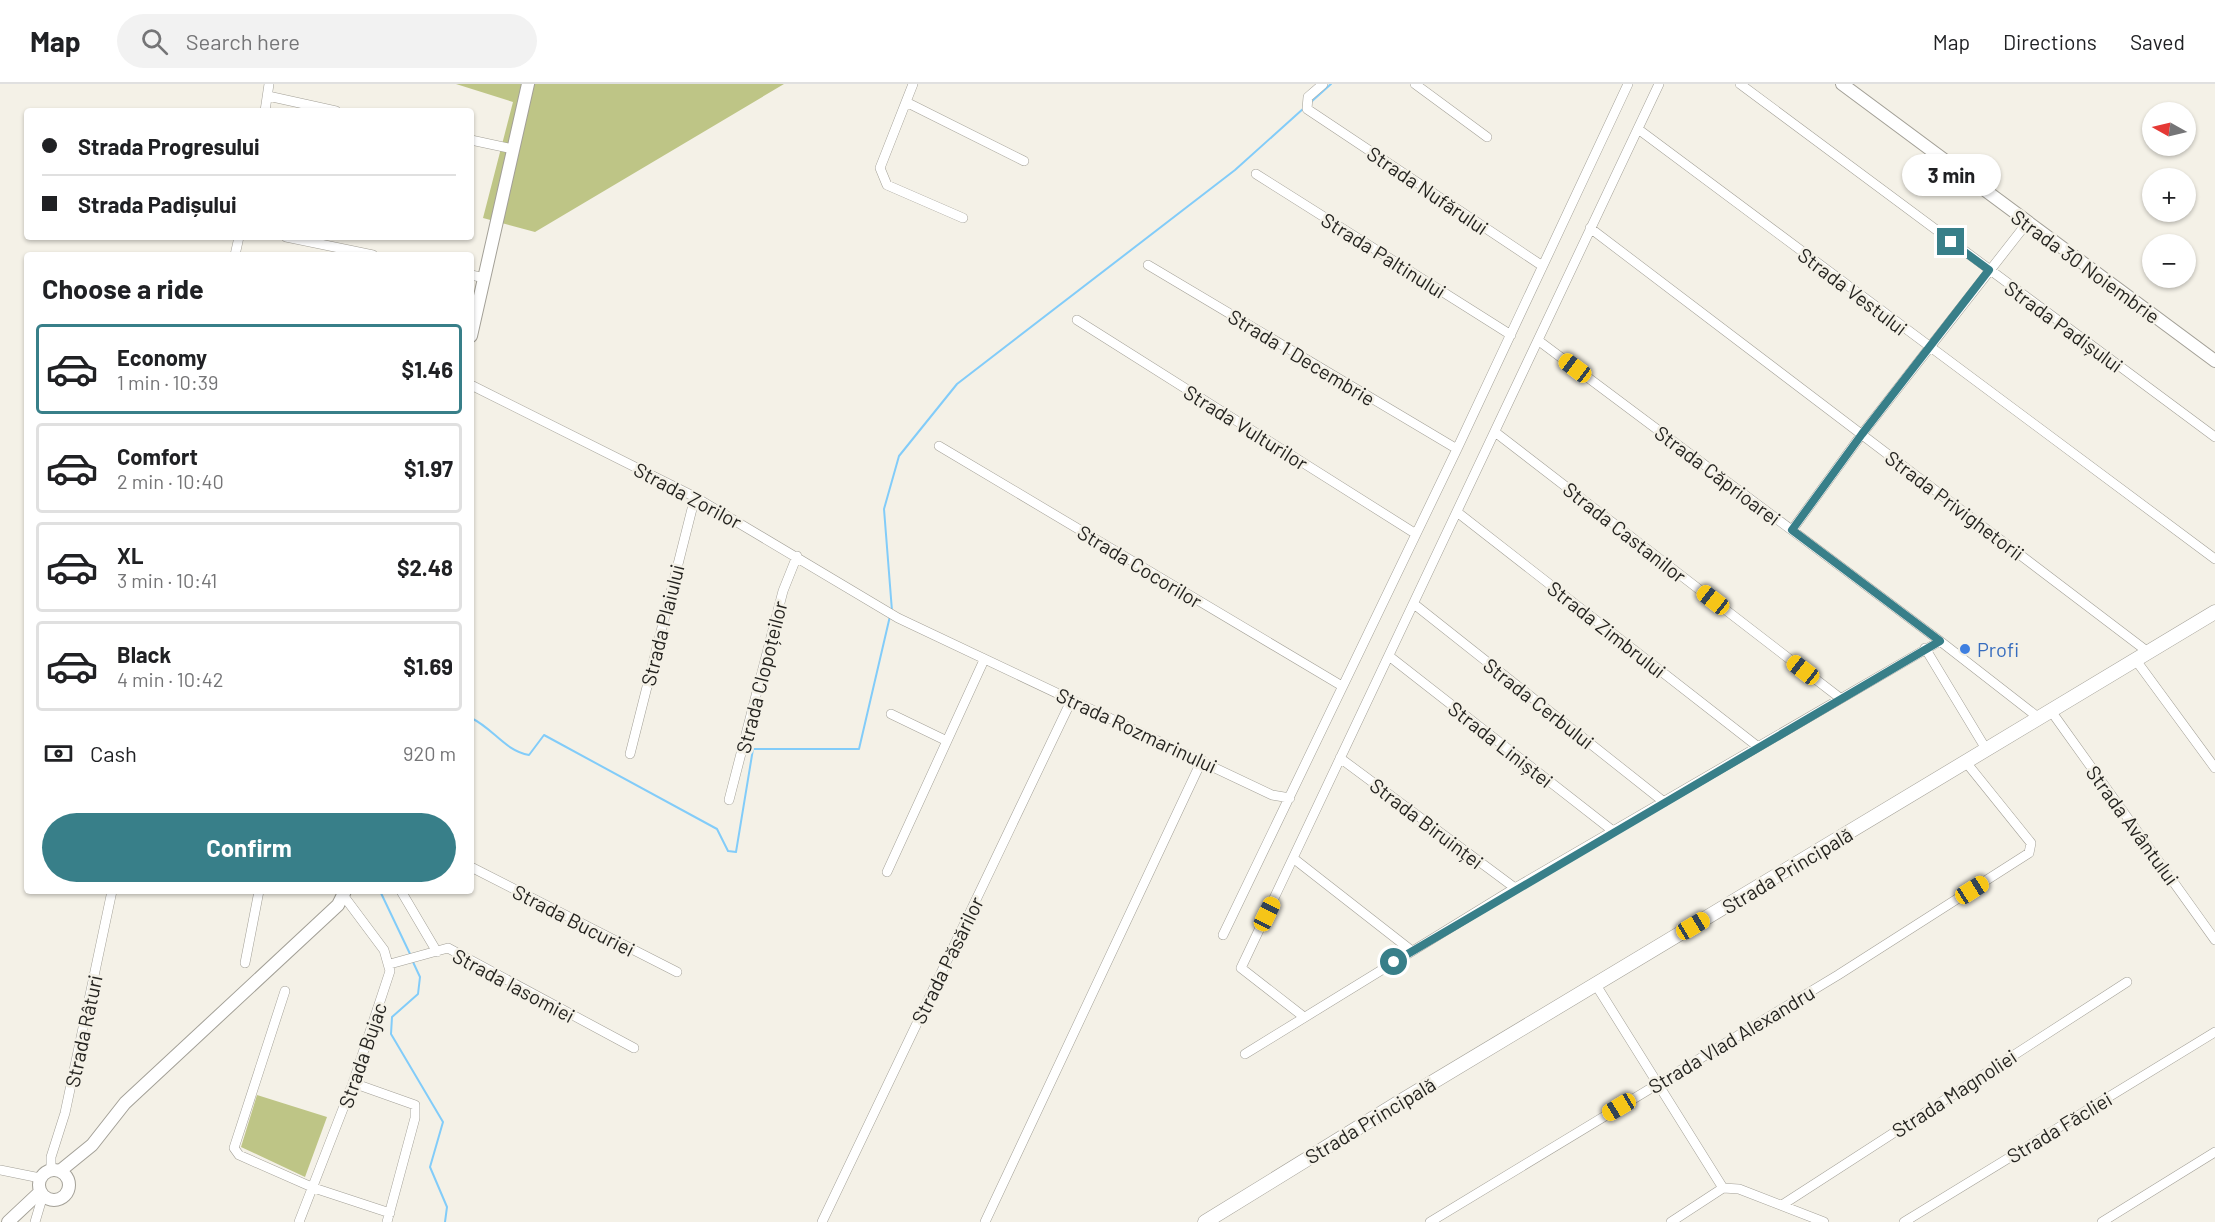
<!DOCTYPE html>
<meta charset="utf-8">
<style>
body{margin:0;font-family:Barlow,sans-serif;background:#f2f2f2;color:#202124;height:100vh;display:flex;flex-direction:column;font-size:22px;white-space:nowrap}
*{box-sizing:border-box;margin:0}
p{font-size:20px;color:#757577}
.icon{flex:none;width:33px;height:33px;fill:none;stroke:currentColor;stroke-width:2;stroke-linecap:round;stroke-linejoin:round}
.map{position:relative;flex:1;overflow:hidden}
.drawer{position:absolute;left:24px;top:168px;width:450px;height:642px;display:flex;flex-direction:column;background:#fff;border-radius:6px;box-shadow:0 2px 4px #0004}
.drawer>*{flex:none}
.banner{position:absolute;left:24px;top:24px;width:450px;height:132px;border-radius:6px;box-shadow:0 2px 4px #0004;display:grid;align-content:center;height:132px;padding:0 18px;background:#fff}
.needle{width:39px;rotate:278deg}
.buttons{position:absolute;left:2142px;top:18px;display:grid;gap:12px}
.buttons a{display:grid;place-items:center;width:54px;height:54px;border-radius:50%;background:#fff;box-shadow:0 2px 4px #0004;font-size:30px}
.end{position:absolute;width:27px;height:27px;margin:-14px;border:8px solid #387f89;background:#fff;box-shadow:0 0 0 3px #fff}
.from{border-radius:50%}
.bubble{position:absolute;height:42px;border-radius:21px;background:#fff;box-shadow:0 2px 4px #0004;font-size:20px;font-weight:700;line-height:42px;text-align:center}
.car{position:absolute;width:18px;height:36px;margin:-18px -9px;border-radius:8px;box-shadow:0 0 4px 2px #0007;background:linear-gradient(#f5c518 24%,#345 0 40%,#f5c518 0 76%,#345 0 86%,#f5c518 0)}
.banner b{display:flex;align-items:center;gap:21px;height:57px;font-size:22px}
.banner b+b{border-top:2px solid #e0e0e0}
.banner i{width:15px;height:15px;background:#202124}
ul{padding:0;list-style:none}
li{display:flex;align-items:center;gap:18px;height:90px;margin:0 12px 9px;padding:0 6px;border:3px solid #e0e0e0;border-radius:6px}
li div{flex:1}
li b{display:block;font-size:22px}
li em{font-style:normal;font-weight:700}
li.selected{border-color:#387f89}
li>.icon{width:54px;height:54px;stroke-width:1.5}
h2{padding:0 18px;font-size:27px;line-height:72px}
.pay{display:flex;align-items:center;gap:15px;height:66px;padding:0 18px;font-size:22px}
.pay p{margin-inline-start:auto}
.cta{display:flex;gap:12px;margin-top:auto;padding:12px 18px}
.cta a{flex:1;height:69px;border-radius:36px;background:#387f89;color:#fff;font-size:24px;font-weight:700;line-height:69px;text-align:center}
header{display:flex;align-items:center;gap:36px;box-sizing:border-box;height:84px;padding:0 30px;background:#fff;border-bottom:2px solid #e0e0e0}
header strong{font-size:28px}
nav{display:flex;gap:33px;margin-inline-start:auto;font-size:21px}
.search{width:420px;height:54px;background:#f2f2f2;display:flex;align-items:center;gap:15px;box-sizing:border-box;padding:0 21px;border-radius:33px;color:#757577;font-size:22px}
.map>svg:first-child{display:block}
</style>
<header>
<strong>Map</strong>
<div class="search"><svg class="icon" aria-label="search" viewBox="0 0 24 24"><circle cx="10" cy="10" r="6"/><path d="M15 15l6 6"/></svg>Search here</div>
<nav><a>Map</a><a>Directions</a><a>Saved</a></nav>
</header>
<div class="map">
<svg width="2215" height="1138" viewBox="0 0 2215 1138">
<rect width="100%" height="100%" fill="#f4f1e7"/>
<path fill="#bec586" d="M 456,0 L 784,0 L 535,148 L 483,134 L 513,18 Z
M 257,1011 L 327,1033 L 305,1093 L 241,1063 Z"/>
<g fill="none" stroke-linecap="round" stroke-linejoin="round">
<path stroke="#82ccf9" stroke-width="2" d="M 1311,18 L 1331,0
M 892,527 L 884,425 L 899,372 L 957,300 L 1235,86 L 1304,24
M 471,634 C 493,644 505,667 529,671 L 544,651 L 717,745 L 728,767 L 736,768 L 753,665 L 859,665 L 890,532
M 380,807 L 411,872
M 413,878 L 420,893 L 418,910 L 392,933 L 391,950 L 443,1038 L 430,1083 L 447,1123 L 445,1138"/>
<defs>
<path id="minor" d="M 913,0 L 880,84 L 887,101 L 963,134
M 1323,0 L 1308,13 L 1307,25 L 1541,181
M 1415,0 L 1487,53
M 1740,0 L 2215,353
M 268,12 L 336,27
M 906,18 L 1024,77
M 265,27 L 269,0
M 1638,45 L 2215,475
M 471,56 L 513,65
M 1256,90 L 1511,251
M 1590,144 L 2148,568
M 286,153 L 373,171
M 235,171 L 239,153
M 1148,181 L 1457,365
M 471,191 L 485,194
M 1077,236 L 1416,450
M 1539,257 L 1940,557 L 2039,634
M 471,301 L 695,413 L 898,534 L 1272,711 L 1290,714
M 1495,348 L 1840,614
M 939,362 L 1342,602
M 1457,428 L 1757,662
M 1792,446 L 1862,350 L 2027,139
M 1414,520 L 1664,718
M 1925,564 L 1986,665
M 1389,572 L 1613,747
M 2135,575 L 2215,684
M 2051,627 L 2215,856
M 891,630 L 947,657
M 630,670 L 695,413
M 1340,674 L 1515,804
M 729,716 L 783,507 L 797,472
M 1293,774 L 1412,867
M 471,783 L 677,888
M 887,788 L 984,576
M 401,807 L 437,868
M 1223,851 L 1457,365 L 1628,0
M 245,879 L 259,807
M 390,880 L 448,864 L 634,964
M 1596,901 L 1723,1104 L 1739,1105 L 1824,1138
M 285,907 L 234,1064 L 239,1071 L 314,1104 L 390,1129
M 1304,933 L 1241,884 L 1659,0
M 1245,970 L 1515,804 L 1940,557
M 353,999 L 415,1021 L 415,1034 L 387,1138
M 0,1086 L 40,1094
M 51,1086 L 51,1073 L 65,1029 L 112,807
M 1782,1121 L 2127,898
M 35,1138 L 43,1111
M 299,1138 L 353,999 L 390,887 L 384,866 L 340,807
M 822,1138 L 1072,615
M 985,1138 L 1202,676
M 1430,1138 L 1838,891 L 2029,769 L 2031,759 L 1965,677
M 1671,1138 L 1723,1104
M 1904,1138 L 2215,948
M 2102,1138 L 2215,1068"/>
<path id="tertiary" d="M 1842,0 L 2215,277
M 471,252 L 528,0
M39 1101a15 15 0 1 1 30 0a15 15 0 1 1-30 0Z
M 60,1087 L 92,1061 L 125,1019 L 338,821 L 345,807
M 8,1138 L 40,1108"/>
<path id="secondary" d="M 1205,1138 L 1398,1019 L 2215,528"/>
</defs>
<use href="#minor" stroke="#a3a097" stroke-width="10"/>
<use href="#tertiary" stroke="#a3a097" stroke-width="14"/>
<use href="#secondary" stroke="#a3a097" stroke-width="15"/>
<use href="#minor" stroke="#fff" stroke-width="9"/>
<use href="#tertiary" stroke="#fff" stroke-width="12"/>
<use href="#secondary" stroke="#fff" stroke-width="14"/>
</g>
<g fill="none" stroke-linecap="round" stroke-linejoin="round">
<path stroke="#387f89" stroke-width="8" d="M 1394,878 L 1940,557 L 1792,446 L 1862,350 L 1989,186 L 1951,158"/>
</g>
<circle fill="#3f7fe0" stroke="#f4f1e7" stroke-width="2" cx="1965" cy="565" r="6"/>
<g text-anchor="middle" dominant-baseline="central" stroke-width="5" stroke-linejoin="round" paint-order="stroke">
<g font-size="20" fill="#252420" stroke="#f4f1e7">
<text transform="translate(1428 106) rotate(34)">Strada Nufărului</text>
<text transform="translate(1384 171) rotate(32)">Strada Paltinului</text>
<text transform="translate(2086 182) rotate(36)">Strada 30 Noiembrie</text>
<text transform="translate(1853 207) rotate(37)">Strada Vestului</text>
<text transform="translate(2064 242) rotate(36)">Strada Padișului</text>
<text transform="translate(1302 273) rotate(31)">Strada 1 Decembrie</text>
<text transform="translate(1246 343) rotate(32)">Strada Vulturilor</text>
<text transform="translate(1718 391) rotate(37)">Strada Căprioarei</text>
<text transform="translate(688 411) rotate(28)">Strada Zorilor</text>
<text transform="translate(1955 421) rotate(37)">Strada Privighetorii</text>
<text transform="translate(1625 448) rotate(38)">Strada Castanilor</text>
<text transform="translate(1140 482) rotate(31)">Strada Cocorilor</text>
<text transform="translate(662 541) rotate(-76)">Strada Plaiului</text>
<text transform="translate(1607 545) rotate(38)">Strada Zimbrului</text>
<text transform="translate(761 593) rotate(-76)">Strada Clopoțeilor</text>
<text transform="translate(1539 619) rotate(38)">Strada Cerbului</text>
<text transform="translate(1137 646) rotate(25)">Strada Rozmarinului</text>
<text transform="translate(1501 660) rotate(38)">Strada Liniștei</text>
<text transform="translate(1427 739) rotate(37)">Strada Biruinței</text>
<text transform="translate(2133 741) rotate(54)">Strada Avântului</text>
<text transform="translate(1787 786) rotate(-31)">Strada Principală</text>
<text transform="translate(574 836) rotate(27)">Strada Bucuriei</text>
<text transform="translate(947 876) rotate(-64)">Strada Păsărilor</text>
<text transform="translate(514 901) rotate(28)">Strada Iasomiei</text>
<text transform="translate(83 947) rotate(-78)">Strada Râturi</text>
<text transform="translate(1731 955) rotate(-31)">Strada Vlad Alexandru</text>
<text transform="translate(362 971) rotate(-71)">Strada Bujac</text>
<text transform="translate(1954 1009) rotate(-33)">Strada Magnoliei</text>
<text transform="translate(1370 1036) rotate(-31)">Strada Principală</text>
<text transform="translate(2059 1043) rotate(-31)">Strada Făcliei</text>
</g>
<g font-size="20" fill="#366cbe" stroke="#f4f1e7" text-anchor="start">
<text x="1977" y="565">Profi</text>
</g>
</g>
</svg>
<div class="buttons">
<a><svg class="needle" viewBox="-14 -14 28 28"><path d="M0-13l5 13h-10z" fill="#e53935"/><path d="M0 13l5-13h-10z" fill="#757577"/></svg></a>
<a>+</a>
<a>−</a>
</div>
<i class="end from" style="left:1394px;top:878px"></i>
<i class="end" style="left:1951px;top:158px"></i>
<div class="bubble" style="left:1902px;top:70px;width:99px">3 min</div>
<i class="car" style="left:1575px;top:284px;rotate:307deg"></i>
<i class="car" style="left:1713px;top:516px;rotate:308deg"></i>
<i class="car" style="left:1803px;top:586px;rotate:308deg"></i>
<i class="car" style="left:1972px;top:806px;rotate:58deg"></i>
<i class="car" style="left:1267px;top:830px;rotate:26deg"></i>
<i class="car" style="left:1693px;top:842px;rotate:59deg"></i>
<i class="car" style="left:1619px;top:1023px;rotate:239deg"></i>
<div class="banner">
<b><i class="from"></i>Strada Progresului</b>
<b><i></i>Strada Padișului</b>
</div>
<section class="drawer">
<h2>Choose a ride</h2>
<ul>
<li class="selected"><svg class="icon" aria-label="car" viewBox="0 0 24 24"><path d="M5 17H2v-5l4-1 3-4h7l3 4 3 1v5h-3M9 17h6M6 11h13"/><circle cx="7" cy="17" r="2"/><circle cx="17" cy="17" r="2"/></svg><div><b>Economy</b><p>1 min · 10:39</p></div><em>$1.46</em></li>
<li><svg class="icon" aria-label="car" viewBox="0 0 24 24"><path d="M5 17H2v-5l4-1 3-4h7l3 4 3 1v5h-3M9 17h6M6 11h13"/><circle cx="7" cy="17" r="2"/><circle cx="17" cy="17" r="2"/></svg><div><b>Comfort</b><p>2 min · 10:40</p></div><em>$1.97</em></li>
<li><svg class="icon" aria-label="car" viewBox="0 0 24 24"><path d="M5 17H2v-5l4-1 3-4h7l3 4 3 1v5h-3M9 17h6M6 11h13"/><circle cx="7" cy="17" r="2"/><circle cx="17" cy="17" r="2"/></svg><div><b>XL</b><p>3 min · 10:41</p></div><em>$2.48</em></li>
<li><svg class="icon" aria-label="car" viewBox="0 0 24 24"><path d="M5 17H2v-5l4-1 3-4h7l3 4 3 1v5h-3M9 17h6M6 11h13"/><circle cx="7" cy="17" r="2"/><circle cx="17" cy="17" r="2"/></svg><div><b>Black</b><p>4 min · 10:42</p></div><em>$1.69</em></li>
</ul>
<div class="pay"><svg class="icon" aria-label="cash" viewBox="0 0 24 24"><path d="M3 7h18v10H3z"/><circle cx="12" cy="12" r="2"/></svg>Cash<p>920 m</p></div>
<div class="cta"><a>Confirm</a></div>
</section>
</div>
